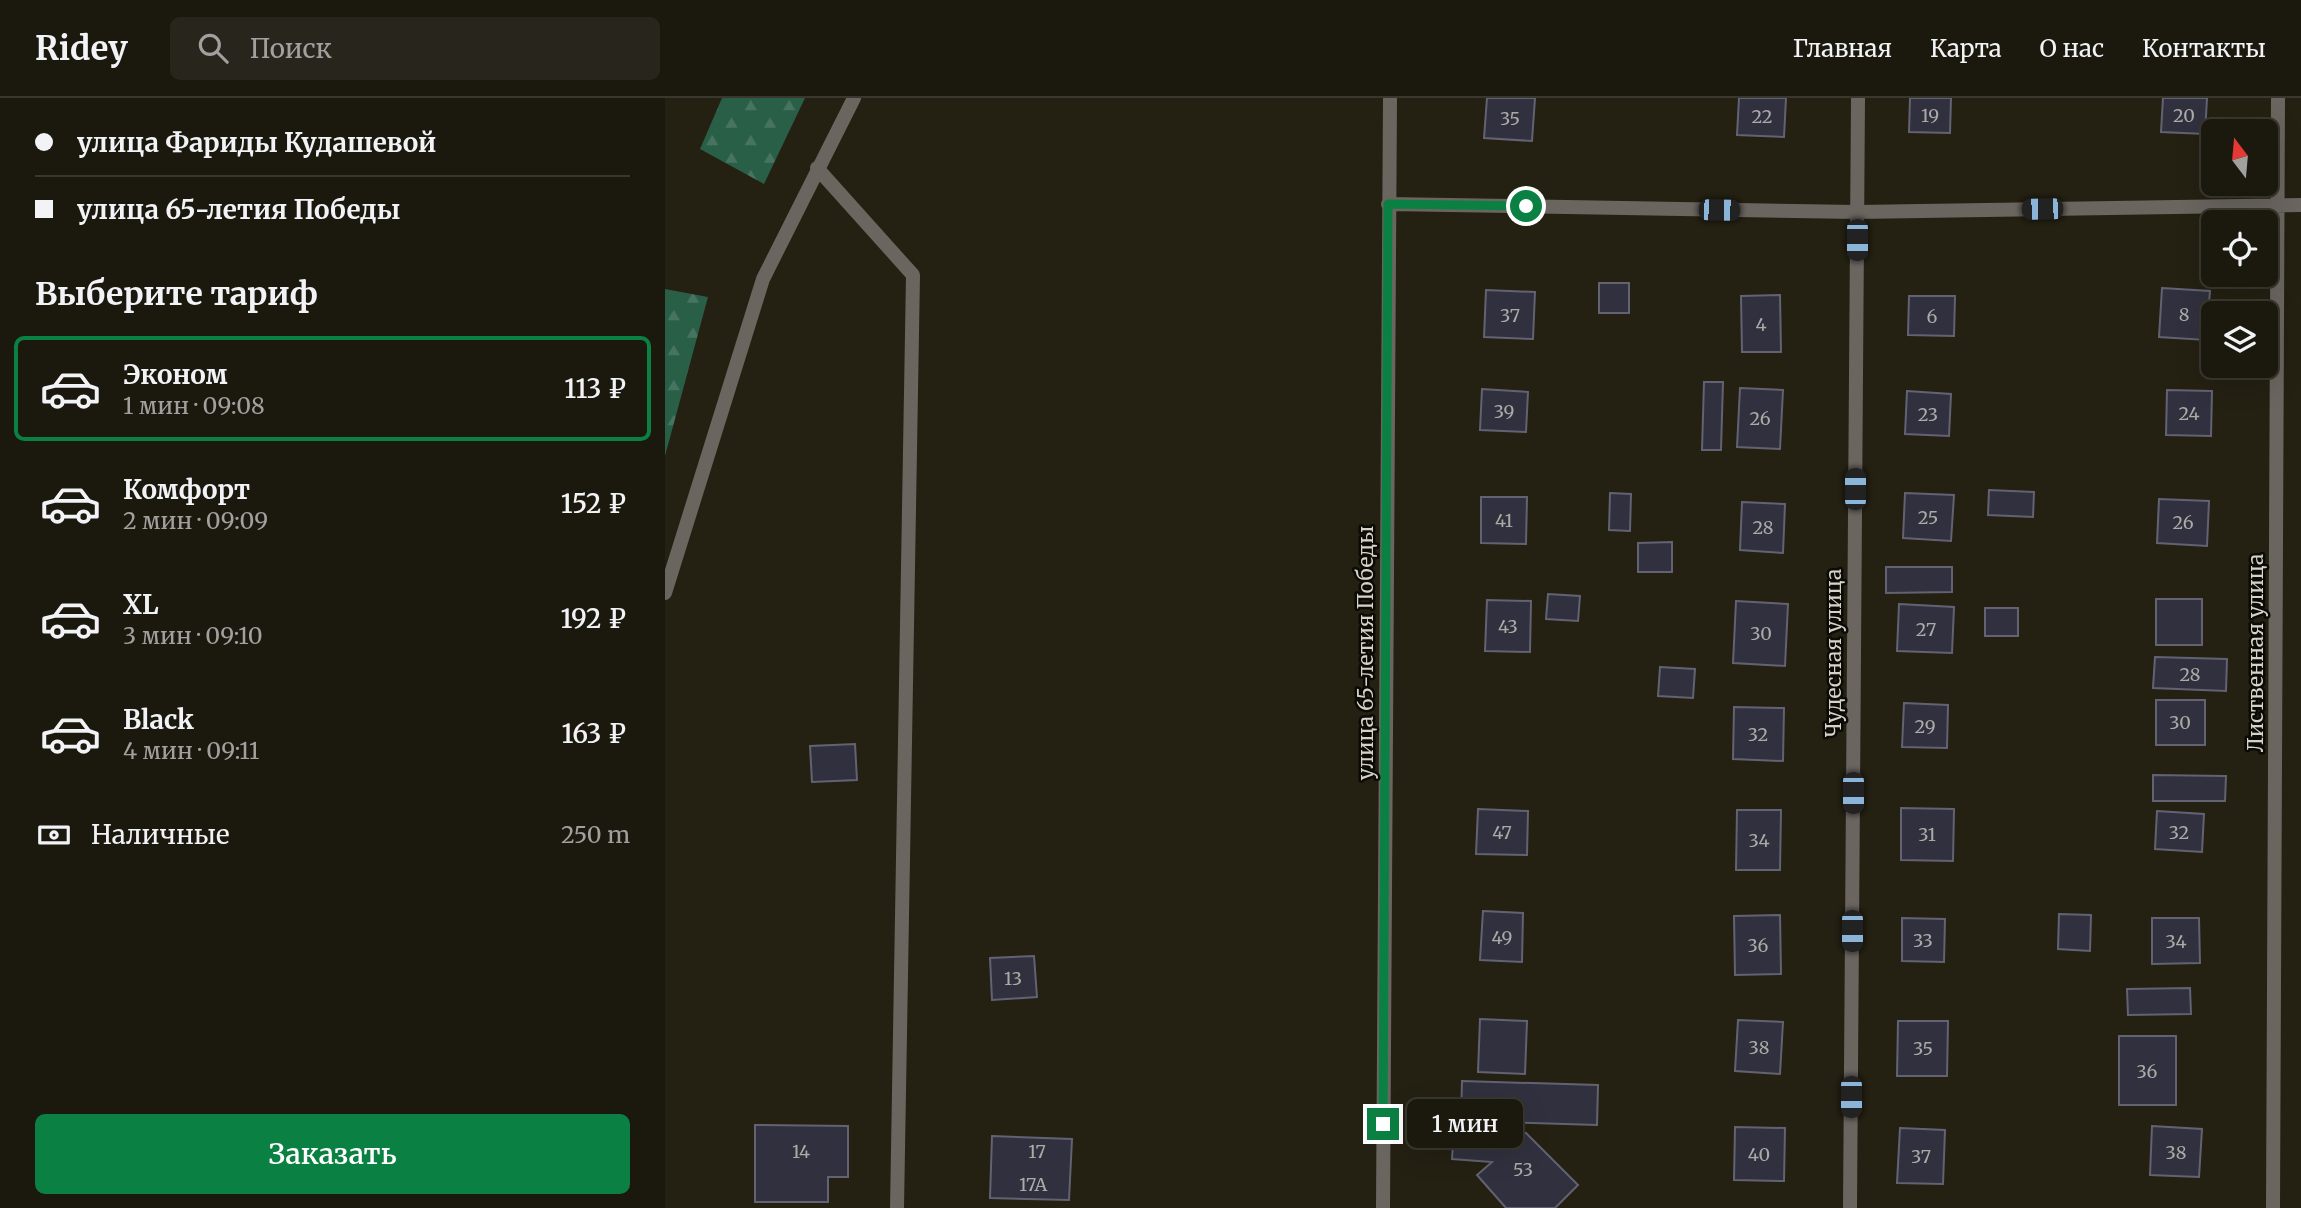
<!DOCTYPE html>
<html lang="ru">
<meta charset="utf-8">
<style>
body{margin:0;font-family:Merriweather,serif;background:#28251c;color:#f1f3f6;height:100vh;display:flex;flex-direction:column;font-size:26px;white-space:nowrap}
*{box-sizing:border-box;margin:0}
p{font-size:23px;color:#a0a09e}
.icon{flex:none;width:38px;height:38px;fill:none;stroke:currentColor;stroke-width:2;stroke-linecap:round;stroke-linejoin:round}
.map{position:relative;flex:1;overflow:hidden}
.panel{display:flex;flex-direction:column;background:#1b180e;width:665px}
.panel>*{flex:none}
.top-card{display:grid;align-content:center;height:154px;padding:0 35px;background:#1b180e}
.needle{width:46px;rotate:344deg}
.controls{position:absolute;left:1536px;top:21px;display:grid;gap:14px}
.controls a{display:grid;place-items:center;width:77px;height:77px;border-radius:10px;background:#1b180e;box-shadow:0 7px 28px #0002,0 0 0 2px #39372e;font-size:35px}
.end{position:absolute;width:32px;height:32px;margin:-16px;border:9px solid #0b8043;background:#fff;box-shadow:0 0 0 4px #fff}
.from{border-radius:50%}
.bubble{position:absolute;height:49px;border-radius:10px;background:#1b180e;box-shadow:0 7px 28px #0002,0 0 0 2px #39372e;font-size:23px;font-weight:600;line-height:49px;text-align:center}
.car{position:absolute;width:21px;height:42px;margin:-21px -10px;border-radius:9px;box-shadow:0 0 5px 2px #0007;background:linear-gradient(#222 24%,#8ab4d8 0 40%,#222 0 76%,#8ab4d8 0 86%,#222 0)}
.top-card b{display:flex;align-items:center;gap:24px;height:66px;font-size:26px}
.top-card b+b{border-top:2px solid #39372e}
.top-card i{width:18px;height:18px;background:#f1f3f6}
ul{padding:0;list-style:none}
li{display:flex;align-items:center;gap:21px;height:105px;margin:0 14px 10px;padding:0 21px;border:4px solid transparent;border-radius:10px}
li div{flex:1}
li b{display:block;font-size:26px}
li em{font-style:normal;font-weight:600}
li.active{border-color:#0b8043}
li>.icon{width:63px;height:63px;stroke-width:1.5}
h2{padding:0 35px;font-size:32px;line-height:84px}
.pay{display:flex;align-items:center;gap:18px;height:77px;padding:0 35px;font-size:26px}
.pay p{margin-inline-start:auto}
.primary-button{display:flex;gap:14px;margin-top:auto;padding:14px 35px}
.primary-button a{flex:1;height:80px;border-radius:10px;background:#0b8043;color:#fff;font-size:28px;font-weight:600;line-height:80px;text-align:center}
header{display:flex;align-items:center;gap:42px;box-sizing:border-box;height:98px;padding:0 35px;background:#1b180e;border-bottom:2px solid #39372e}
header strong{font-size:33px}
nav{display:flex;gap:38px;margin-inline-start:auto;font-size:24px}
.search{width:490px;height:63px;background:#28251c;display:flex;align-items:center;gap:18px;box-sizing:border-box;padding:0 24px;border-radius:10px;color:#a0a09e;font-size:26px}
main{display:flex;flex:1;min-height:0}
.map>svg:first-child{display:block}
</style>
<header>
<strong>Ridey</strong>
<div class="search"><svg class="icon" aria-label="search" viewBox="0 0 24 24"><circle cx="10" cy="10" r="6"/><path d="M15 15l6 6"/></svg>Поиск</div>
<nav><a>Главная</a><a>Карта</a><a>О нас</a><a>Контакты</a></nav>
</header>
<main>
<section class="panel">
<div class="top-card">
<b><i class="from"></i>улица Фариды Кудашевой</b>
<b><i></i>улица 65-летия Победы</b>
</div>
<h2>Выберите тариф</h2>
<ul>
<li class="active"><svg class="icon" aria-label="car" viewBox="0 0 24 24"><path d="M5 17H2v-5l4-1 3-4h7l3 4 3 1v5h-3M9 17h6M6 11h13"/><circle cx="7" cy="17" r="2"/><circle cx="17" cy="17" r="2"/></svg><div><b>Эконом</b><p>1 мин · 09:08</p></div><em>113 ₽</em></li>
<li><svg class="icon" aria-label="car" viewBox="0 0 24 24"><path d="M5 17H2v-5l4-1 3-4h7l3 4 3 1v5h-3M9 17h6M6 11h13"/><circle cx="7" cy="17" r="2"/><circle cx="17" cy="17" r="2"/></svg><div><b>Комфорт</b><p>2 мин · 09:09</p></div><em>152 ₽</em></li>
<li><svg class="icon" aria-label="car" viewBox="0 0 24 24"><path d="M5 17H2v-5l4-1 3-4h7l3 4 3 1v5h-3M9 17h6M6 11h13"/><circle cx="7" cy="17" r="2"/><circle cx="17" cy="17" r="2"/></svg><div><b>XL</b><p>3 мин · 09:10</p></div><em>192 ₽</em></li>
<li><svg class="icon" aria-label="car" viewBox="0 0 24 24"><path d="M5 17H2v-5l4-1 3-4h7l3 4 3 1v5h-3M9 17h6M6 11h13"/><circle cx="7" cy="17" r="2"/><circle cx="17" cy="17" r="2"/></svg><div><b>Black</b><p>4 мин · 09:11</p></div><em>163 ₽</em></li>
</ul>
<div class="pay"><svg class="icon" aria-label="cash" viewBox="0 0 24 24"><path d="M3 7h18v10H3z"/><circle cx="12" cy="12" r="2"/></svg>Наличные<p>250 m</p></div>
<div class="primary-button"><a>Заказать</a></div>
</section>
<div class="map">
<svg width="1636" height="1110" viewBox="0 0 1636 1110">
<defs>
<pattern id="forest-firs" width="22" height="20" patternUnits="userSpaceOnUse" patternTransform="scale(1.75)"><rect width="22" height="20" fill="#295e47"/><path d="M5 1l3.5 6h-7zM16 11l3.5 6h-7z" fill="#477460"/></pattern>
</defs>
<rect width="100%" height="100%" fill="#242012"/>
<path fill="url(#forest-firs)" d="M 57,0 L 140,0 L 99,86 L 35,51 Z
M 0,191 L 43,199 L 0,358 Z"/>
<path fill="#31303e" stroke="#636272" stroke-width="2" d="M 822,0 L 870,0 L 867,43 L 819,40 Z
M 1074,0 L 1121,0 L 1119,39 L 1072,37 Z
M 1245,0 L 1286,0 L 1285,35 L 1244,34 Z
M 1498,0 L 1542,0 L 1540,36 L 1496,34 Z
M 934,185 L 964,185 L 964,215 L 934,215 Z
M 1497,190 L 1545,193 L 1541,242 L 1494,239 Z
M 821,192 L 870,194 L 868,241 L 819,239 Z
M 1115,197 L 1116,254 L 1077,254 L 1076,198 Z
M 1244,198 L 1290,198 L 1289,238 L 1243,237 Z
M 1039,284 L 1058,284 L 1056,352 L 1037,352 Z
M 1075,290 L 1118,292 L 1115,351 L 1072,349 Z
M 817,291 L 863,294 L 861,334 L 815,332 Z
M 1502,292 L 1547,293 L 1546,338 L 1501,337 Z
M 1242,293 L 1286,296 L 1284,338 L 1240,336 Z
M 1324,392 L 1369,394 L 1368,419 L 1323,417 Z
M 945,395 L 966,396 L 965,433 L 944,432 Z
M 1240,395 L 1289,397 L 1286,443 L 1238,440 Z
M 816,399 L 862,399 L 861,446 L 816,445 Z
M 1494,401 L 1544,403 L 1542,448 L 1492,445 Z
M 1077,404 L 1120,406 L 1118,455 L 1075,452 Z
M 1007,444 L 1007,474 L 973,474 L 973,445 Z
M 1221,469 L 1287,469 L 1287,494 L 1221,495 Z
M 883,496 L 915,498 L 913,523 L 881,521 Z
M 1491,501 L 1537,501 L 1537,547 L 1491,547 Z
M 822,502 L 866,503 L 865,554 L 820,553 Z
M 1071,503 L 1123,506 L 1120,568 L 1068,565 Z
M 1234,506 L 1289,509 L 1287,555 L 1232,553 Z
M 1320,510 L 1353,510 L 1353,538 L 1320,538 Z
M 1490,559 L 1562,561 L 1561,593 L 1488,590 Z
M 995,569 L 1030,571 L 1028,600 L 993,598 Z
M 1491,602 L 1540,602 L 1540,647 L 1491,647 Z
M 1239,605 L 1283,607 L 1282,650 L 1237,649 Z
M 1069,609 L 1119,610 L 1118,663 L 1068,661 Z
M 190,646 L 192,682 L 147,684 L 145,648 Z
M 1488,677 L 1561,678 L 1560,703 L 1488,703 Z
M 1236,710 L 1289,711 L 1288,763 L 1236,762 Z
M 813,711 L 863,713 L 862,757 L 811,756 Z
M 1072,712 L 1116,712 L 1115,772 L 1071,772 Z
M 1492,713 L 1539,716 L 1537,754 L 1490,751 Z
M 818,813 L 858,815 L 857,864 L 815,862 Z
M 1394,816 L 1426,817 L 1425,853 L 1393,851 Z
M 1115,817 L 1116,876 L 1070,877 L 1069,818 Z
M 1237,820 L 1280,821 L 1279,864 L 1237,863 Z
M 1487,820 L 1534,820 L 1535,865 L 1487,866 Z
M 369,858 L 372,899 L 327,902 L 325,860 Z
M 1525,890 L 1526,916 L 1463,917 L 1462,891 Z
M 815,921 L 862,923 L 860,976 L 813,974 Z
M 1073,922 L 1118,924 L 1115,976 L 1070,973 Z
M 1233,923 L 1283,923 L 1282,978 L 1232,978 Z
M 1454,938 L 1511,938 L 1511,1007 L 1454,1007 Z
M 797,983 L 933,987 L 932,1027 L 796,1023 Z
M 90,1027 L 183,1028 L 183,1079 L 163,1079 L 163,1104 L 90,1104 Z
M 1487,1028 L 1537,1031 L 1534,1079 L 1485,1077 Z
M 789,1029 L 861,1035 L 913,1087 L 890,1110 L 841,1110 L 812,1077 L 827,1064 L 787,1061 Z
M 1070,1029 L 1120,1030 L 1119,1083 L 1069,1082 Z
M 1235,1030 L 1280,1032 L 1278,1086 L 1232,1085 Z
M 327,1038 L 407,1041 L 404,1102 L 325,1100 Z"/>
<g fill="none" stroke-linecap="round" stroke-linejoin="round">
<path stroke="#6b6560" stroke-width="14" d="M 152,70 L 248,177 L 232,1110
M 723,106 L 1192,114 L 1636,107
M 0,495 L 98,181 L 189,0
M 718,1110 L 725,0
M 1185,1110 L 1193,0
M 1608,1110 L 1613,0"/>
</g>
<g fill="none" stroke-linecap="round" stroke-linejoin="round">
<path stroke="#0b8043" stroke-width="9" d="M 718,1026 L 723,106 L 861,108"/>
</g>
<g text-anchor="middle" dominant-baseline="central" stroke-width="5" stroke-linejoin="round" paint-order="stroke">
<g font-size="18" fill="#acaaa7">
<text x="1265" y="17">19</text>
<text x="1519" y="17">20</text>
<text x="1097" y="18">22</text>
<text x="845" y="20">35</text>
<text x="1519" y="216">8</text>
<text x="845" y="217">37</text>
<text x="1267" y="218">6</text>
<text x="1096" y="226">4</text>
<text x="839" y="313">39</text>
<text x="1524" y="315">24</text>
<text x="1263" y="316">23</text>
<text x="1095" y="320">26</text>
<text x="1263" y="419">25</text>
<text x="839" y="422">41</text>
<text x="1518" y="424">26</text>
<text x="1098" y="429">28</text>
<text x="843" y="528">43</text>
<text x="1261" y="531">27</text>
<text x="1096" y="535">30</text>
<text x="1525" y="576">28</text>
<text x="1515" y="624">30</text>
<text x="1260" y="628">29</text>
<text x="1093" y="636">32</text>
<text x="837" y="734">47</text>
<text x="1514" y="734">32</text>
<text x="1262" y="736">31</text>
<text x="1094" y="742">34</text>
<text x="837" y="839">49</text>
<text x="1258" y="842">33</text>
<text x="1511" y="843">34</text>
<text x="1093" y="847">36</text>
<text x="348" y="880">13</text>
<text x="1094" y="949">38</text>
<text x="1258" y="950">35</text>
<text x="1482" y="973">36</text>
<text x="136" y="1053">14</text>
<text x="372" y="1053">17</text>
<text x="1511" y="1054">38</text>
<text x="1094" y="1056">40</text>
<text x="1256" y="1058">37</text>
<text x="858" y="1071">53</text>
<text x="368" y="1086">17А</text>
</g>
<g font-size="21" fill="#d5d2ca" stroke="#0b0a05">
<text transform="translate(700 555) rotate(-90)">улица 65-летия Победы</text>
<text transform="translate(1168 555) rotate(-90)">Чудесная улица</text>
<text transform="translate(1590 555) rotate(-90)">Лиственная улица</text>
</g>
</g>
</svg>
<div class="controls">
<a><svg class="needle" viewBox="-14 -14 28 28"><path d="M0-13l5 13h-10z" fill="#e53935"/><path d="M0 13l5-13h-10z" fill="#a0a09e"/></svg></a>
<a><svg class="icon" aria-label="locate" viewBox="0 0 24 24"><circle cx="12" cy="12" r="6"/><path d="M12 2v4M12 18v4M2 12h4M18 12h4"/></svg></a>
<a><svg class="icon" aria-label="layers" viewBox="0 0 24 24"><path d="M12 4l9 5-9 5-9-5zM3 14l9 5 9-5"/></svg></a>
</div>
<i class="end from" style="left:861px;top:108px"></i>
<i class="end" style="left:718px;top:1026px"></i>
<div class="bubble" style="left:742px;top:1001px;width:116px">1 мин</div>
<i class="car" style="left:1377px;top:111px;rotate:269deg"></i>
<i class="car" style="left:1054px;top:112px;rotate:91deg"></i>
<i class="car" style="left:1192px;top:142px;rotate:180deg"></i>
<i class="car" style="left:1190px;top:391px;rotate:0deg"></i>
<i class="car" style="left:1188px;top:695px;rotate:180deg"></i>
<i class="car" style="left:1187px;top:833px;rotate:180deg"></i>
<i class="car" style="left:1186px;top:999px;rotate:180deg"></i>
</div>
</main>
